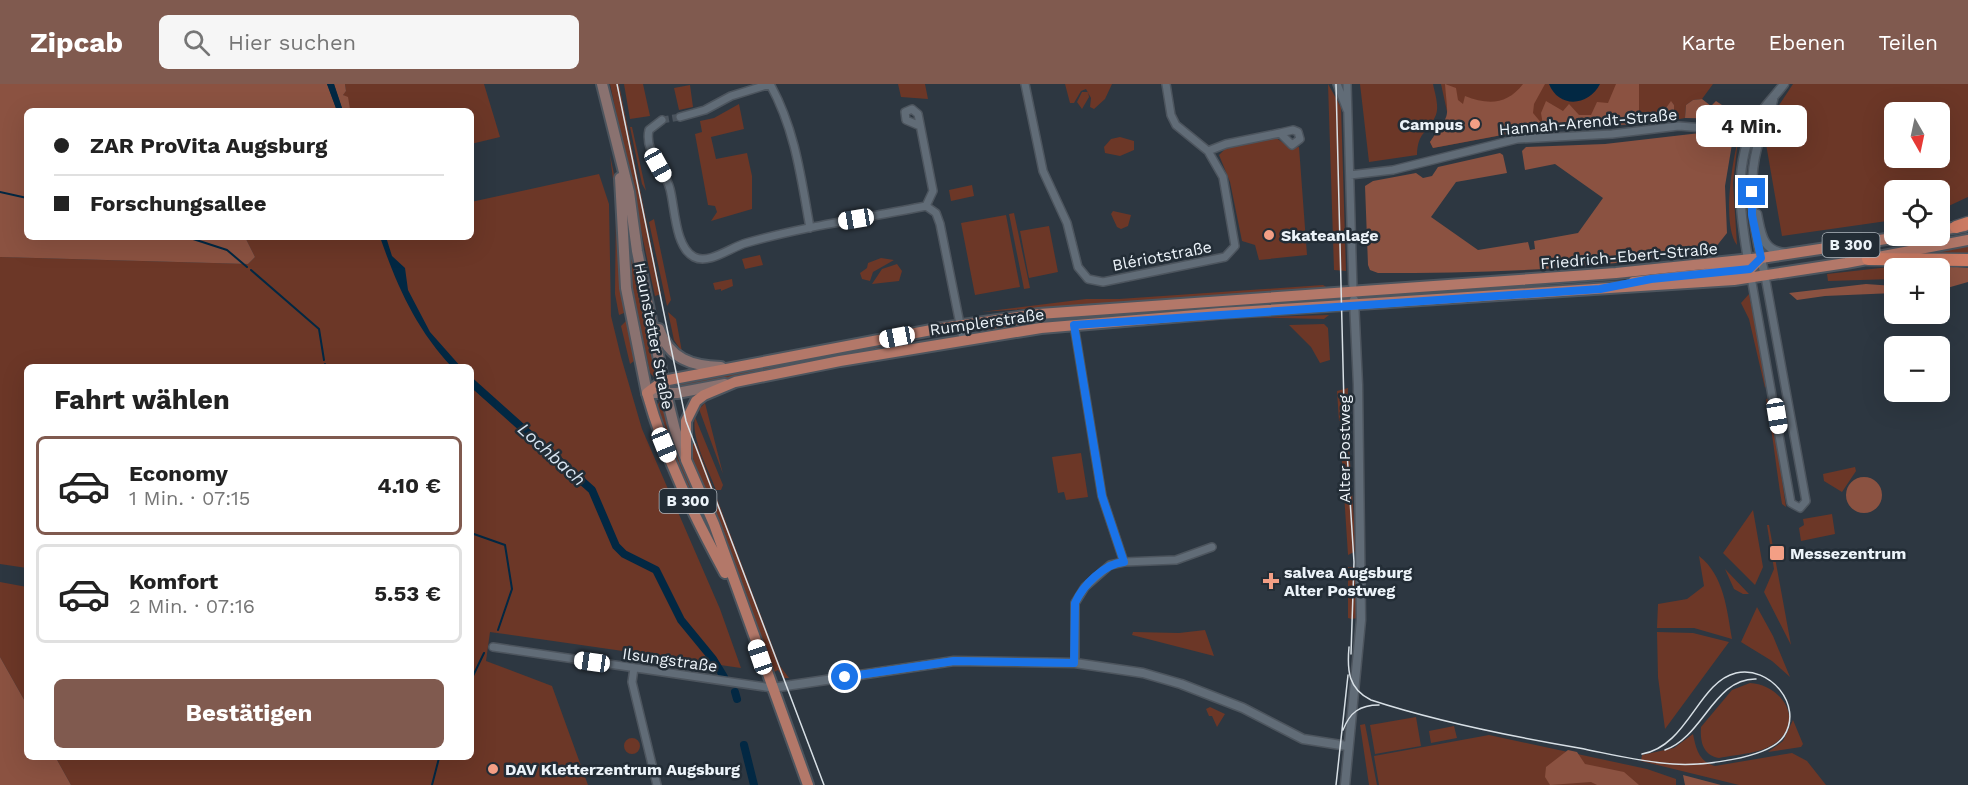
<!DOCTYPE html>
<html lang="de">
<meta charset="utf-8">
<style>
body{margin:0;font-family:"Work Sans",sans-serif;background:#f6f6f6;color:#222;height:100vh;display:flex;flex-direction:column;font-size:22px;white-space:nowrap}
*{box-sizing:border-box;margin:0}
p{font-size:20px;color:#767676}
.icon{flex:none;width:33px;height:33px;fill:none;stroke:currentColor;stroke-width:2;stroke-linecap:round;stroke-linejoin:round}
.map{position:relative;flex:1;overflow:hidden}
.details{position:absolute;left:24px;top:280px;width:450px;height:396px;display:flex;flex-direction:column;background:#fff;border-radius:9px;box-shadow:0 6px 24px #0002}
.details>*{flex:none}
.top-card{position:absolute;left:24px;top:24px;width:450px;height:132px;border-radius:9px;box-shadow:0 6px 24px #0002;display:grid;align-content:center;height:132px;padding:0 30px;background:#fff}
.needle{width:39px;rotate:171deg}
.fabs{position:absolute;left:1884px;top:18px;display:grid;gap:12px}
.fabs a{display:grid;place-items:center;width:66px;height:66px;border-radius:9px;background:#fff;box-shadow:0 6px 24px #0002;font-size:30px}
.end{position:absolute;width:27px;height:27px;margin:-14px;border:8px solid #1a73e8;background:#fff;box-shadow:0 0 0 3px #fff}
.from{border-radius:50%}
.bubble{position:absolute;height:42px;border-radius:9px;background:#fff;box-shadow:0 6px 24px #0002;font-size:20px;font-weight:700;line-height:42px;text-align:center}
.car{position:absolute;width:18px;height:36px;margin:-18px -9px;border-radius:8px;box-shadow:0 0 4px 2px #0007;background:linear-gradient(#fff 24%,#345 0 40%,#fff 0 76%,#345 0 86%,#fff 0)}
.top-card b{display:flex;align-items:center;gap:21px;height:57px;font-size:22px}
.top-card b+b{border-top:2px solid #e0e0e0}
.top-card i{width:15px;height:15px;background:#222}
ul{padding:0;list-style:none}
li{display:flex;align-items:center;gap:18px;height:99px;margin:0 12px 9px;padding:0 18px;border:3px solid #e0e0e0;border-radius:9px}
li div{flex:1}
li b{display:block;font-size:22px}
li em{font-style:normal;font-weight:700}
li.current{border-color:#805a4f}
li>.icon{width:54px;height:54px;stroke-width:1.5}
h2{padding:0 30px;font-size:27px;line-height:72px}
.primary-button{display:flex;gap:12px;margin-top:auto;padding:12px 30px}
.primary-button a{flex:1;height:69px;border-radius:9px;background:#805a4f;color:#fff;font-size:24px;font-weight:700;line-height:69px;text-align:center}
header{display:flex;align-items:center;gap:36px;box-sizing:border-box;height:84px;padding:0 30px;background:#805a4f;color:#fff}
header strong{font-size:28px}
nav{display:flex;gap:33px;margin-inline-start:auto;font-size:21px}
.search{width:420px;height:54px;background:#f6f6f6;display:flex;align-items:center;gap:15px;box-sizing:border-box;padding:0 21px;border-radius:9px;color:#767676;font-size:22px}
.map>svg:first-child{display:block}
</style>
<header>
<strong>Zipcab</strong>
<div class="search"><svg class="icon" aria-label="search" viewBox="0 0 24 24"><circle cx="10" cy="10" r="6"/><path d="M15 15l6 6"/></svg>Hier suchen</div>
<nav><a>Karte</a><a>Ebenen</a><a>Teilen</a></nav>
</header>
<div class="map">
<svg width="1968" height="701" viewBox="0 0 1968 701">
<rect width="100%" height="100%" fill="#2d3741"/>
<path fill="#6c3727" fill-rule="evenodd" d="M 345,0 L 484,0 L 500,53 L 471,60 L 471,27 L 346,27 L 350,25 L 343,10 L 346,7 Z
M 610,0 L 619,0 L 661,210 L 655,212 L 663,250 Z
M 624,0 L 643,0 L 650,32 L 630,35 Z
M 898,0 L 925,0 L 928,15 L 901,13 Z
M 1065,0 L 1112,0 L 1105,15 L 1094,25 L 1090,23 L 1091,14 L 1086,5 L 1081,7 L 1074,19 L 1070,19 Z
M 1328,0 L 1341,23 L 1346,187 L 1334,186 Z
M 1360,0 L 1433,0 C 1435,10 1440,24 1435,33 C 1427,50 1418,47 1417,71 L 1369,78 Z
M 1441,0 L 1713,0 L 1702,15 L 1693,16 L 1686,21 L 1685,34 L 1674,36 L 1674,21 L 1671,18 L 1656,38 L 1639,35 L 1534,45 L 1433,64 L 1430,58 L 1448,32 Z
M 1793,0 L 1968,0 L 1968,113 L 1940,126 L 1940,106 L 1894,106 L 1894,136 L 1782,152 L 1766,60 L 1772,32 ZM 1940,28 L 1940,74 L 1894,74 L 1894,28 Z
M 690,1 L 693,23 L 679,26 L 674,4 Z
M 1082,8 L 1088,8 L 1089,13 L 1082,25 L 1077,18 Z
M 739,20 L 744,45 L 711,53 L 716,75 L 747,69 L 752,92 L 752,125 L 711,137 L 717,128 L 715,122 L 708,121 L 695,50 L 702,48 L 700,37 L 714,34 Z
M 630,43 L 632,43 L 646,107 L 642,100 Z
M 1120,53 L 1134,57 L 1134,66 L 1120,72 L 1105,69 L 1104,63 L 1111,55 Z
M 1276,54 L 1291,64 L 1299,63 L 1307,171 L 1259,176 L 1255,161 L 1242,157 L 1230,98 L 1219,71 L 1226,64 Z
M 1738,56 L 1733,99 L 1737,161 C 1722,141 1732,79 1738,56 Z
M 610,71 L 616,100 L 620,196 L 624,229 L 619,231 L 615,210 L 616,120 Z
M 599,90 L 609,120 L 611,232 L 621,273 L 642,345 L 720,525 L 741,584 L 490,548 L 486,577 L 552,602 L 588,701 L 71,701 L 56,674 L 471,674 L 471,284 L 27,284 L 27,484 L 0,480 L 0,173 L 248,180 L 255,173 L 245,153 L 471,153 L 471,118 Z
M 972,101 L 974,112 L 951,117 L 949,106 Z
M 1113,127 L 1131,131 L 1128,142 L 1121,145 L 1117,143 L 1111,130 Z
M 1014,129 L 1030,204 L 1024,205 L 1009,130 Z
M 1006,131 L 1020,203 L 975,211 L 961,139 Z
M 628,135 L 657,291 L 655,294 L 650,289 L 629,187 Z
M 654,135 L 671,216 L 667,222 L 649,138 Z
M 1049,142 L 1058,188 L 1029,194 L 1020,147 Z
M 1968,160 L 1968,170 L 1914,171 Z
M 760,171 L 763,181 L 745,185 L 742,175 Z
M 881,174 L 894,176 L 873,188 L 870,197 L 862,195 L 860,189 L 867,184 L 868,179 Z
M 897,180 L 902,187 L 899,197 L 872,200 L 882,185 Z
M 1916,180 L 1947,182 L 1894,184 L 1894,195 L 1828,197 L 1827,190 Z
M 732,195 L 733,202 L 721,207 L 721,205 L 715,206 L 713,199 Z
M 1323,201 L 1328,204 L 981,228 L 1086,215 L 1119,215 Z
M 1749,210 L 1767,300 L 1765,304 L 1749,235 L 1741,219 Z
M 1201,223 L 985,248 L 984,242 L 1073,231 Z
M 668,228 L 676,235 L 682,268 L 674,256 Z
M 1329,231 L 1324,235 L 1243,233 L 1198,238 L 1200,235 Z
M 626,237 L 634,277 L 630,280 L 621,242 Z
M 1324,240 L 1328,244 L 1330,276 L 1320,279 L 1311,263 L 1289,241 Z
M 940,249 L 940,251 L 681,304 L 679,299 Z
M 1348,304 L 1347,335 L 1339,337 L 1337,307 Z
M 1770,314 L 1786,423 L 1782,420 C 1776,385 1773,350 1766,315 Z
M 661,316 L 663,317 L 676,361 L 705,437 L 701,435 L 665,354 L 656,323 Z
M 705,319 L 723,390 L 699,325 Z
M 695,333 L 723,401 L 721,406 L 716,406 C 708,384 691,355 695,333 Z
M 696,359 L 780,582 L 789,594 L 784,594 L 778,586 L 774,588 L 764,565 L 690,366 L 691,361 Z
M 1341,363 L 1349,363 L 1356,467 L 1348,471 Z
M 1081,369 L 1088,413 L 1066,416 L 1064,408 L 1058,409 L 1052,373 Z
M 1855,383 L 1856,387 L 1842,408 L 1824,397 L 1823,390 Z
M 1753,426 L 1763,483 L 1755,501 L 1723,469 Z
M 1832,430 L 1835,450 L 1801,457 L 1799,444 L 1804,441 L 1803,435 Z
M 1767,441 L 1769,441 L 1791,561 L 1764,508 L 1774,485 Z
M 1699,472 C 1724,491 1727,526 1732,555 L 1694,544 L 1657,544 L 1658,520 L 1687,515 L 1704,502 Z
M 1348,483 L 1356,483 L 1357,534 L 1352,535 L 1348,534 Z
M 1725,485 L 1749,510 L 1743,510 L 1734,505 Z
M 0,498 L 27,503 L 27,621 L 0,573 Z
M 1757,523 L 1773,552 L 1790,593 L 1772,577 L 1741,558 Z
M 1205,546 L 1214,572 L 1132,551 L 1133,548 L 1179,549 Z
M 1657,548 L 1693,549 L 1729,558 L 1665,645 L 1658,593 Z
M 1750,599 C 1779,600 1805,634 1778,657 C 1763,670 1738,670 1719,674 C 1703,671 1700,658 1701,643 L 1732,606 Z
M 1210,623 L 1225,630 L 1217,643 L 1212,632 L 1209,632 L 1206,625 Z
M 1416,633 L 1421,662 L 1375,670 L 1370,641 Z
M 1793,636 L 1803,660 L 1801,663 L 1768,668 L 1783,657 Z
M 1365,640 L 1377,701 L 1369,701 L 1360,641 Z
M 1454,642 L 1457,654 L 1431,659 L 1429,647 Z
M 1693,650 C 1696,665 1699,678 1715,682 L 1792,669 L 1807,677 L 1826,701 L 1739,701 L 1641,677 L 1642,671 L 1674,664 Z
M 1489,651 L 1647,685 L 1676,695 L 1676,701 L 1379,701 L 1374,672 Z
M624 662a8 8 0 1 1 16 0a8 8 0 1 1-16 0Z"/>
<path fill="#8b5241" d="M 0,0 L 327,0 L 337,27 L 27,27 L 27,153 L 245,153 L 255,173 L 248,180 L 0,173 Z
M 334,0 L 345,0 L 346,7 L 343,11 L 348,13 L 350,25 L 343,27 Z
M 1445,0 L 1456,4 L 1458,16 L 1463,20 L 1465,12 C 1488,21 1507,21 1523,0 L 1545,0 L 1534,20 L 1533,29 L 1543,41 L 1541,29 L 1546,17 L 1563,27 L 1569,20 L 1579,31 L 1591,31 L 1597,18 L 1608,19 L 1616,0 L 1639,0 L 1639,40 L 1534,45 L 1433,64 L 1430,58 C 1451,27 1448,38 1445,0 Z
M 1702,15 L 1711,22 L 1716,17 L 1734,29 L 1731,35 L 1685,34 L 1686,21 L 1693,16 Z
M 1671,17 L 1674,21 L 1674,36 L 1656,38 Z
M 1700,49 L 1731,55 L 1732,60 L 1725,102 L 1727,149 L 1715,164 C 1605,186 1489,189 1378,189 L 1370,186 L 1368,181 L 1365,102 L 1373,97 L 1416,89 L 1423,94 L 1432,92 L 1438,83 L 1500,69 L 1503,71 L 1507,89 L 1456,98 L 1431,133 L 1478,166 L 1528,158 L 1530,166 L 1535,165 L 1534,157 L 1578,149 L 1603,114 L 1555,80 L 1525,86 L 1522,67 L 1526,63 L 1605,60 Z
M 1947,182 L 1968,184 L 1968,198 L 1940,206 L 1940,184 L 1929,184 Z
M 1866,200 L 1894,202 L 1894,209 L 1825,212 L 1797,216 L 1789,209 Z
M1846 411a18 18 0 1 1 36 0a18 18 0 1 1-36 0Z
M 0,573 L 27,621 L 27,674 L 56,674 L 71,701 L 0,701 Z
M 1568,666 L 1577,668 L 1585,680 L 1624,688 L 1639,701 L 1597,701 L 1591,698 L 1550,701 L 1545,693 L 1546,683 Z
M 1683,691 L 1721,701 L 1685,701 Z"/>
<path fill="#022843" d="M 327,0 L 334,0 L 343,27 L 337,27 Z
M 1549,0 L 1600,0 C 1589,22 1559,25 1549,0 Z
M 380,153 L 386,153 L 392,172 L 405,184 L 408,206 L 430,248 L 461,283 L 452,283 C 416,245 397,202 380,153 Z
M 471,294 L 491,313 L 487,317 L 471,303 Z"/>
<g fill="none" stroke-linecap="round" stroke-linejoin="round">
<path stroke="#022843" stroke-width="2" d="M 0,108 L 27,114
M 187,153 L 227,166 L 247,183
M 251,186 L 319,245 L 324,276
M 325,280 L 325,284
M 471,449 L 505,461 L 512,505 L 498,546
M 471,596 L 484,569
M 432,701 L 439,674"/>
<path stroke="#022843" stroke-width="8" d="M 471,298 L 592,406 L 616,462 L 624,470 L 656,486 L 681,536 L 713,575 L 724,593
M 735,608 L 737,615
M 744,661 L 754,701"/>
<path stroke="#4a535d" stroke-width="7" stroke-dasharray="7 3.5" stroke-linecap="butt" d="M 662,36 L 680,33"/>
<defs>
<path id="minor" d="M 770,0 C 795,45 801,93 810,144
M 1025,0 L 1043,87 L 1067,139 L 1078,183 L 1088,195 L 1103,198 L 1225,173 L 1235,162 L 1223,93 L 1208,67 L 1176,41 L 1171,31 L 1166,0
M 1337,0 L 1347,26
M 1347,0 L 1353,207
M 680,33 L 705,26 L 731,12 L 770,0
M 662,36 L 649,46 C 644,68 665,85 670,105 C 675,124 675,163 694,173 C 709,181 731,163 746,159 C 805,142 866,134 926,122
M 920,42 L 906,36 L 905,28 L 912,25 L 918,30 L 933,107 L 926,122
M 1293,46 L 1298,48 L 1300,55 L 1292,61 L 1280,49 Z
M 1208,67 L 1226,60 L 1280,49
M 1350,91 L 1393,86 L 1517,55 L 1612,50 L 1679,42 L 1740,47 L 1760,54
M 926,122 L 936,129 L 940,140 L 963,255
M 1751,193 L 1791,419 L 1800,424 L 1806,417 L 1765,192
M 1074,241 L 1102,412 L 1124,478
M 493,563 L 772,604
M 1075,579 L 1075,519 L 1085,503 L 1110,481 L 1124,478 L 1176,476 L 1212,463
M 634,584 L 632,598 L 657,701"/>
<path id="tertiary" d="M 1757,130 C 1761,149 1762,167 1785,169
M 1749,181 C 1740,130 1732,80 1758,33 C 1765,21 1776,11 1784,0
M 1765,192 C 1755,150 1746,107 1757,64 C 1761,47 1769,32 1773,16
M 772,604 L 954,577 L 1075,579 L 1143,589 L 1181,600 L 1243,624 L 1303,655 L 1347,662
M 1345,701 L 1361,536 L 1358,301 L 1354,216"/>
<path id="secondary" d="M 602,0 L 629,108 L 637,167 L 666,310 L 675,346 L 685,373
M 620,94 L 626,204 L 647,309 L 677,309 L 725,300
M 659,245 C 669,275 692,282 721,283"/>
<path id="primary" d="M 1940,146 L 1965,142
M 1633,198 L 1750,185 L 1761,174
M 725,489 C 694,432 665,373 647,309 L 663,297 L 942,244 L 1039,230 L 1616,189 L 1761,174 L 1906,152
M 808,701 L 714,440 L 686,376 L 686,337 L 696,317 L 704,311 L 735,298 L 840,277 L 1041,244 L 1220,229 L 1734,196 L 1846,179 L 1968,156"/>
<path id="trunk" d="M 1956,143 L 1968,139
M 1868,175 L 1968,176"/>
</defs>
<use href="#minor" stroke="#4d555e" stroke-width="10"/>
<use href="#tertiary" stroke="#4d555e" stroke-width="11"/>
<use href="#secondary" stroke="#4d555e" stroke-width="14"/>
<use href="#primary" stroke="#4d555e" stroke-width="14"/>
<use href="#trunk" stroke="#4d555e" stroke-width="15"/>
<use href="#minor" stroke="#616c77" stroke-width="7"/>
<use href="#tertiary" stroke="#616c77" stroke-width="8"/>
<use href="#secondary" stroke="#8a7270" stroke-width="10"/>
<use href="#primary" stroke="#b37869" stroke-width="10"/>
<use href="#trunk" stroke="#ce7c64" stroke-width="12"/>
<path stroke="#d8e0e6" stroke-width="1.5" d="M 617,0 L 686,337 L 824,701
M 1336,0 L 1344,321 L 1354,478 L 1351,570
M 1349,563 C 1347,586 1348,605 1371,616 C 1438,638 1509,652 1579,664 C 1610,670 1641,678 1673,680 C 1699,682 1769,675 1784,652 C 1804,621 1769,581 1736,589 C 1698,598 1688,662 1642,670
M 1343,646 C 1350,628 1360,621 1379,621
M 1665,666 C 1703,653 1714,594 1756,595
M 1336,701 L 1348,591"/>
</g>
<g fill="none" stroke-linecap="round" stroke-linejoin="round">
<path stroke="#1a73e8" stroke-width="8" d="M 845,593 L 954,577 L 1074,579 L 1075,519 C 1083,501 1104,480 1124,478 L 1102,412 L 1074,241 L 1600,205 L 1651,195 L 1750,185 L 1761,174 L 1752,131 L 1752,108"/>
</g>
<g fill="#f39f85" stroke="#232d36" stroke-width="2">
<circle cx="1475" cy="40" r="6"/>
<circle cx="1269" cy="151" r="6"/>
<rect x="1769" y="461" width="16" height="16" rx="3"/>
<path d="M1268 488h6v6h6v6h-6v6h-6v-6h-6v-6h6z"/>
<circle cx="493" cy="685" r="6"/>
</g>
<g text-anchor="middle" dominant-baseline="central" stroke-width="5" stroke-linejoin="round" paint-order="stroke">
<g fill="#232d36" stroke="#b0b8be" stroke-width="1.5">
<rect x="1822.5" y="149" width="57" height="24" rx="4.5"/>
<rect x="659.5" y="405" width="57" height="24" rx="4.5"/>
</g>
<g font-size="15" font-weight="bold" fill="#ecf3f9">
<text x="1851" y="161">B 300</text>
<text x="688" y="417">B 300</text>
</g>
<g font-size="16" fill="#ecf3f9" stroke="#232d36">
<text transform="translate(1588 38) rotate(-5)">Hannah-Arendt-Straße</text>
<text transform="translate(1162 172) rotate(-11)">Blériotstraße</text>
<text transform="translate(1629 172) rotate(-5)">Friedrich-Ebert-Straße</text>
<text transform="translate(987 238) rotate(-8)">Rumplerstraße</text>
<text transform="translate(654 252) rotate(79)">Haunstetter Straße</text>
<text transform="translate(1344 365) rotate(-90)">Alter Postweg</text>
<text transform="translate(670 576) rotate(8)">Ilsungstraße</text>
</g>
<g font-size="16" font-weight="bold" fill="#ecf3f9" stroke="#232d36" text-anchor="start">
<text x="1463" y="40" text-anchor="end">Campus</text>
<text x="1281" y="151">Skateanlage</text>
<text x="1790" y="469">Messezentrum</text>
<text x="1284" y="488">salvea Augsburg<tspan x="1284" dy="18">Alter Postweg</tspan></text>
<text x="505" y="685">DAV Kletterzentrum Augsburg</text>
</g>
<g font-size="18" font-style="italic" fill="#d9e6f3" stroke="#232d36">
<text transform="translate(552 370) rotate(42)">Lochbach</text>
</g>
</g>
</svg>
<div class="fabs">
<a><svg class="needle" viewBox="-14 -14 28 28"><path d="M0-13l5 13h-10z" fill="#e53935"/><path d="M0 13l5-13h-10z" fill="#767676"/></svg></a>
<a><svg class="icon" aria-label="locate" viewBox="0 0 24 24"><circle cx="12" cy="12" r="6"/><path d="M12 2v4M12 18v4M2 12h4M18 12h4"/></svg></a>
<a>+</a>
<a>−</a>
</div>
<i class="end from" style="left:845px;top:593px"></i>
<i class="end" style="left:1752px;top:108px"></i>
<div class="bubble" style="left:1696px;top:21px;width:111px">4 Min.</div>
<i class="car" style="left:658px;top:81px;rotate:151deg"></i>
<i class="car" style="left:856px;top:135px;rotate:260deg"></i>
<i class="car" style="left:897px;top:253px;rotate:259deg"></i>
<i class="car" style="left:1777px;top:332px;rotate:171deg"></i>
<i class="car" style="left:664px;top:361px;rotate:158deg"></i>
<i class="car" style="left:760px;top:573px;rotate:341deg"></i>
<i class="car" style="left:592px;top:578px;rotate:278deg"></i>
<div class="top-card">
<b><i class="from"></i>ZAR ProVita Augsburg</b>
<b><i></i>Forschungsallee</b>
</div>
<section class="details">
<h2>Fahrt wählen</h2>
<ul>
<li class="current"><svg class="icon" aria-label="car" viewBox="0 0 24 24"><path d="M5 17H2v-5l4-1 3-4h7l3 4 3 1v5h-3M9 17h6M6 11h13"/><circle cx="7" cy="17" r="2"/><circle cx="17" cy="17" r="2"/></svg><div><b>Economy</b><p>1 Min. · 07:15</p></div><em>4.10 €</em></li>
<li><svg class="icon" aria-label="car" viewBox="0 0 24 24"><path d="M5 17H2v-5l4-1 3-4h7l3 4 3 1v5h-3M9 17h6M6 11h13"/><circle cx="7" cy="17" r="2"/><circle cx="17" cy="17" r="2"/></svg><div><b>Komfort</b><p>2 Min. · 07:16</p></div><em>5.53 €</em></li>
</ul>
<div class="primary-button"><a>Bestätigen</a></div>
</section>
</div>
